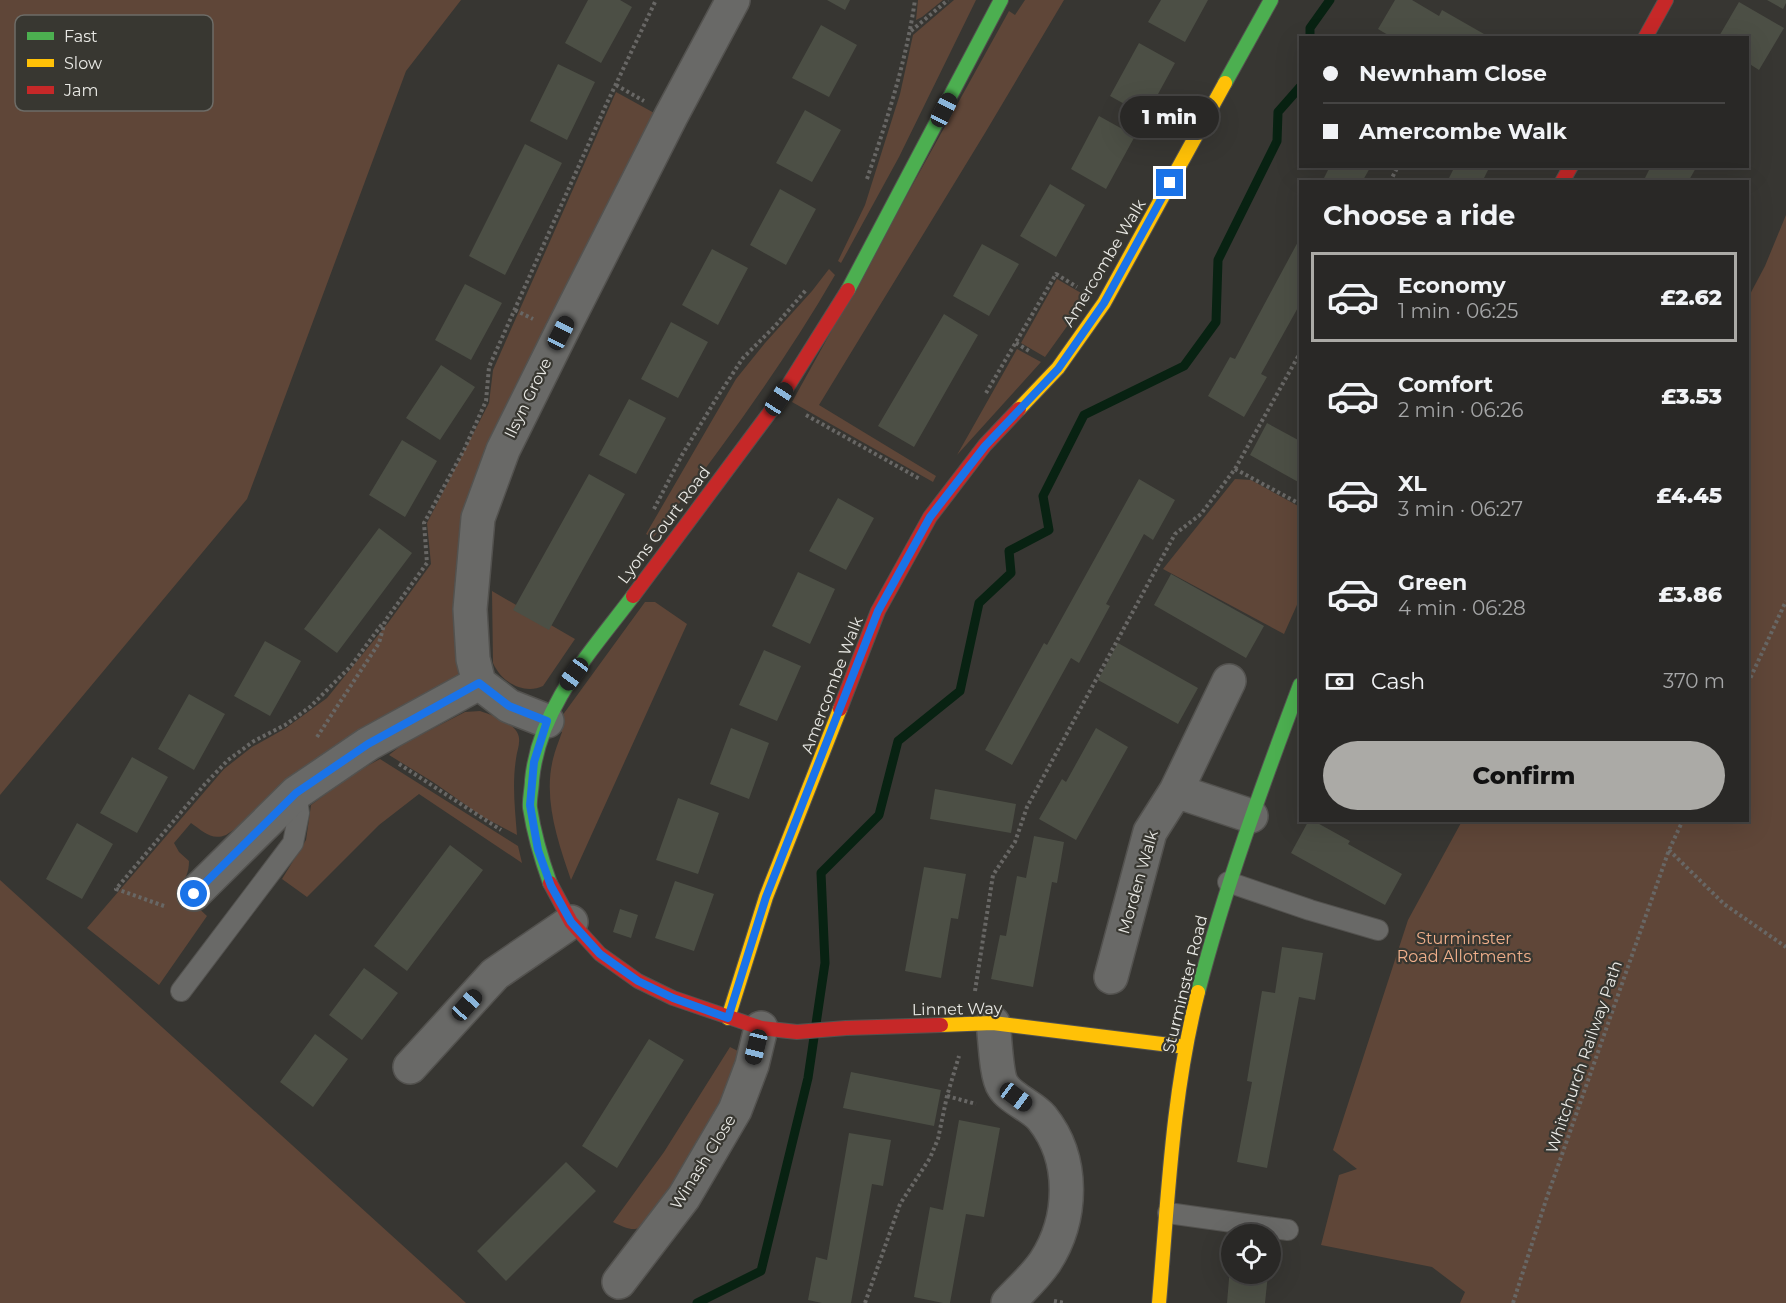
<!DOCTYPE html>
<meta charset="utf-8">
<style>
body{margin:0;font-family:Montserrat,sans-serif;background:#353432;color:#f1f3f6;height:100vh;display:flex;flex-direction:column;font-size:22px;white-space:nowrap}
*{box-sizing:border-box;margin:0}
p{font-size:20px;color:#a5a6a7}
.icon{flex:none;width:33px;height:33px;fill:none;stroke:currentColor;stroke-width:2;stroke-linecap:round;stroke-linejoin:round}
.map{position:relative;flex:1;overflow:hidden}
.side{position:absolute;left:1299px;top:180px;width:450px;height:642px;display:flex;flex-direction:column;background:#292826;border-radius:0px;box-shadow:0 6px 24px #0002,0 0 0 2px #454443}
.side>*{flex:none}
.hud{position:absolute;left:1299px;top:36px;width:450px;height:132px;border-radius:0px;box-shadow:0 6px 24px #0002,0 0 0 2px #454443;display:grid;align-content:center;height:132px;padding:0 24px;background:#292826}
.controls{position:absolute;left:1221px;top:1224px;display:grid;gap:12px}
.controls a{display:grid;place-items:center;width:60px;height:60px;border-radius:50%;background:#292826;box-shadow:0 6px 24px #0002,0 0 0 2px #454443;font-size:30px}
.end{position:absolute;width:27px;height:27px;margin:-14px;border:8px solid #1a73e8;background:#fff;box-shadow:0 0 0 3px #fff}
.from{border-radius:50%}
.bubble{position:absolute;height:42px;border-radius:21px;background:#292826;box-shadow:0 6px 24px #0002,0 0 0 2px #454443;font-size:20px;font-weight:800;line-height:42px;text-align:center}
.car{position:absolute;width:18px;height:36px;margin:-18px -9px;border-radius:8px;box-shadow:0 0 4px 2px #0007;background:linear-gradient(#222 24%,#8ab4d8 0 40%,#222 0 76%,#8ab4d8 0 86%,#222 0)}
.hud b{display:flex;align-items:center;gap:21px;height:57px;font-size:22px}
.hud b+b{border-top:2px solid #454443}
.hud i{width:15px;height:15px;background:#f1f3f6}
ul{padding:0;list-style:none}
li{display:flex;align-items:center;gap:18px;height:90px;margin:0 12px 9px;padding:0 12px;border:3px solid transparent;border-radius:0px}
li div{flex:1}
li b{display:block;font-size:22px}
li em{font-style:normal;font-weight:800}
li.selected{border-color:#abaaa6}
li>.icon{width:54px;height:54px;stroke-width:1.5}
h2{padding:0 24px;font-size:27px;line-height:72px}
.pay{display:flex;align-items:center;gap:15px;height:66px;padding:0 24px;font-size:22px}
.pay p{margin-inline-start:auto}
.button{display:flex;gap:12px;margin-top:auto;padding:12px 24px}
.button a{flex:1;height:69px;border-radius:36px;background:#abaaa6;color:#111;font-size:24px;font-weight:800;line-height:69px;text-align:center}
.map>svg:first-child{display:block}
</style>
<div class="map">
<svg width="1786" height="1303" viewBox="0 0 1786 1303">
<rect width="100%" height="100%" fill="#373632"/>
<path fill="#5f4638" d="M 0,0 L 461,0 L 406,71 L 247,499 L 0,795 Z
M 918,0 L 943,0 L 922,17 L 916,20 Z
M 954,0 L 976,0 L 899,157 L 841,263 L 838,261 L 865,205 L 900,94 L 913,35 Z
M 1025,0 L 1064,0 L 985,133 L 819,405 L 936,476 L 933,482 L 792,402 L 1009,11 L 1015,15 Z
M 616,92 L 656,114 L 503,412 L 481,462 L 461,536 L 455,592 L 459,664 L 458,675 L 448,685 L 226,835 C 211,841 203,831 191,823 L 174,843 L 179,852 L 189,861 C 189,873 185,880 178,889 L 207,916 L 159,985 L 87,928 L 224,769 L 252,747 L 286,728 L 327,698 L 388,623 L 431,564 L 427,523 L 489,403 L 493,370 Z
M 1786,215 L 1786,1303 L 1460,1303 L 1465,1292 L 1432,1267 L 1321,1245 L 1339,1175 L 1357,1169 L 1333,1150 L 1408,920 L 1462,821 L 1748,820 L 1748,298 L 1765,266 Z
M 829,269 L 835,275 C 782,367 718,453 653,538 L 646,534 L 736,379 L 765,343 L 812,291 Z
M 1057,279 L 1088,297 L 1045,357 L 1021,343 Z
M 1017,349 L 1041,362 L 957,455 Z
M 1235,479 L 1251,480 L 1300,507 L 1300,598 L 1284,634 L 1163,569 Z
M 492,591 L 575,639 L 543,686 C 524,695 501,682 493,663 Z
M 645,602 L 655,602 L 687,624 L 571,880 C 558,842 543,799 553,759 C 555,750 559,741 562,732 L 554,727 Z
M 480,711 C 492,715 510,721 517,732 C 522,741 517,749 516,759 C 512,784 515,810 517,835 L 483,817 L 433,782 L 389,755 L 403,744 L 465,712 Z
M 380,759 L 518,846 L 522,863 L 419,794 L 379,825 L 307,897 L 282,879 L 306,840 L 311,805 L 354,773 Z
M 0,880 L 466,1303 L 0,1303 Z
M 730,1047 L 744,1054 L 741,1071 L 654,1221 C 635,1231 633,1232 613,1222 L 664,1152 Z"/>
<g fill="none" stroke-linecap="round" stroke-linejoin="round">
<path stroke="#082212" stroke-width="9" d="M 1310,38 L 1310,28 L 1330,0
M 697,1303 L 761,1271 L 808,1078 L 825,963 L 821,873 L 879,815 L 898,741 L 960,691 L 979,603 L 1011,573 L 1009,551 L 1049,530 L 1043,496 L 1084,415 L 1184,366 L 1216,322 L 1218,260 L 1277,141 L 1278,112 L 1300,87"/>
</g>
<path fill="#4c4f45" d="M 588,0 L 620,0 L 632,7 L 601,63 L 565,43 Z
M 827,0 L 850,0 L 845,10 Z
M 1161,0 L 1208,0 L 1185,42 L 1148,22 Z
M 1395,0 L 1412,0 L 1439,16 L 1442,10 L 1491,38 L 1393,38 L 1378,29 Z
M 1767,0 L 1786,0 L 1786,3 L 1783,9 Z
M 1739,2 L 1784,28 L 1759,70 L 1748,63 L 1748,38 L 1718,38 Z
M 821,25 L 857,45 L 829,97 L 792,78 Z
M 1139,43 L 1175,63 L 1146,116 L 1110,96 Z
M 558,64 L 595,82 L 567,140 L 530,121 Z
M 805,110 L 841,130 L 812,182 L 776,163 Z
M 1099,116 L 1135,136 L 1106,189 L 1071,169 Z
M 525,144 L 562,163 L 505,275 L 469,256 Z
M 1330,166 L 1371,166 L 1362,182 L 1322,182 Z
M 1455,166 L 1490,166 L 1482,182 L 1447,182 Z
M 1651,166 L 1697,166 L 1688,182 L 1643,182 Z
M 1050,184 L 1085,205 L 1056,257 L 1020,236 Z
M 780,189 L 816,209 L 786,265 L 750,245 Z
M 1300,238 L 1300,304 L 1261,374 L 1267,377 L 1244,417 L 1208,396 L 1230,357 L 1235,359 Z
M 982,244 L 1019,264 L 989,316 L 953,296 Z
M 712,249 L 748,268 L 718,325 L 682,305 Z
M 465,284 L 502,303 L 471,360 L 435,340 Z
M 944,314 L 978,335 L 914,447 L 878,426 Z
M 671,322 L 708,342 L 678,398 L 641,379 Z
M 441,365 L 475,387 L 440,440 L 406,418 Z
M 629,399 L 666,418 L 636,474 L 599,455 Z
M 1267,423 L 1300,441 L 1300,483 L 1250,455 Z
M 402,440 L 437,461 L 405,517 L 369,495 Z
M 589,474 L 625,494 L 549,630 L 513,610 Z
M 1139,479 L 1175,500 L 1153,540 L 1144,534 L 1106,604 L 1110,606 L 1079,663 L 1071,658 L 1012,765 L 985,750 L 1044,643 L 1047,645 Z
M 838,498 L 874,518 L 846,570 L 809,551 Z
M 379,528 L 412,553 L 337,653 L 304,629 Z
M 798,572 L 835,589 L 810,644 L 772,626 Z
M 1171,574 L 1264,626 L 1246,658 L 1154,605 Z
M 265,641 L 301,661 L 270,716 L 234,696 Z
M 1118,643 L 1198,688 L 1178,724 L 1098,680 Z
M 764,650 L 801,666 L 777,721 L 739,705 Z
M 189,694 L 225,714 L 194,770 L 158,749 Z
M 731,728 L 769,743 L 749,799 L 710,784 Z
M 1096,728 L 1128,747 L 1076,840 L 1039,819 L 1062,779 L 1066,782 Z
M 132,757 L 168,777 L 137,833 L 100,813 Z
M 935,789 L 1016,804 L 1011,833 L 930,819 Z
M 678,798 L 719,813 L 698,874 L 656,860 Z
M 1309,820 L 1312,820 L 1350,841 L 1348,844 L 1402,874 L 1385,905 L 1291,853 Z
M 77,823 L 113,844 L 82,899 L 46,879 Z
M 1034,836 L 1064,842 L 1057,883 L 1052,882 L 1033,987 L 991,979 L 1000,935 L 1006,936 L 1017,876 L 1026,878 Z
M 450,845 L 483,870 L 407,971 L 374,946 Z
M 924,867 L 966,874 L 958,919 L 951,918 L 941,978 L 905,971 Z
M 675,881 L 714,894 L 694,951 L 655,938 Z
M 620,909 L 638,915 L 631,938 L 613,932 Z
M 1282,947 L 1323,953 L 1315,1000 L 1299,997 L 1267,1168 L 1237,1162 L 1252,1082 L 1247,1081 L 1262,991 L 1275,993 Z
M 364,968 L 398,993 L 362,1040 L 329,1015 Z
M 315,1034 L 348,1059 L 313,1107 L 280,1082 Z
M 649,1039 L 684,1060 L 617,1168 L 582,1146 Z
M 851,1072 L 941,1090 L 934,1126 L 843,1108 Z
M 959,1120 L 1000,1128 L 984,1217 L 966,1214 L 950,1303 L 943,1303 L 914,1297 L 930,1207 L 943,1210 Z
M 849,1133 L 891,1140 L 883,1186 L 872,1184 L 851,1303 L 822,1303 L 808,1300 L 816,1257 L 827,1260 Z
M 566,1162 L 596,1191 L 506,1281 L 477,1251 Z
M 1230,1267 L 1232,1267 L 1232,1274 L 1268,1274 L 1265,1303 L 1227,1303 Z"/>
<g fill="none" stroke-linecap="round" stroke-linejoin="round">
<defs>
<path id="lane" d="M 1228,882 L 1310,910 L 1378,930
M 181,991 L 293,843 L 299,813 L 296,793
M 1168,1213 L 1288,1230"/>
<path id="street" d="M 547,721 L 509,706 L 479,683 L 473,659 L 470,609 L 478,518 L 503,450 L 561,333 L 671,116 L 733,0
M 1176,791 L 1251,816
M 194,894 L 296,793 L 368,744 L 479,683
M 1111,977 L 1150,832 L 1176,791 L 1229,681
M 993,1023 C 995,1036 996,1076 1003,1086 C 1011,1099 1032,1106 1042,1118 C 1075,1159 1073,1219 1045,1262 C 1035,1277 1020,1290 1008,1303
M 410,1067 L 495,974 L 571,922
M 619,1282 L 684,1197 L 735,1110 L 752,1065 L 761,1028"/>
<path id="fast" d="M 1225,83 L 1271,0
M 848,290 L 1001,0
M 550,883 C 541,858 534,834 530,808 C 529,799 532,789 532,780 C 539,707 590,653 633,596
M 1198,992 C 1225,887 1262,786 1300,685"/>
<path id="slow" d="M 1019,409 L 1058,368 L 1104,303 L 1225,83
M 728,1018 L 766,897 L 840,709
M 941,1025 L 993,1023 L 1186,1047
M 1159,1303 C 1168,1199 1172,1094 1198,992"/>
<path id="jam" d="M 1645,38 L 1666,0
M 1562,182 L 1571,166
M 633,596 L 779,400 L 848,290
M 840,709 L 878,611 L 930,517 L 985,445 L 1019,409
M 550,883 L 571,922 L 600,954 L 638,981 L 673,998 L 761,1028 L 797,1032 L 846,1028 L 941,1025"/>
</defs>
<use href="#lane" stroke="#53524f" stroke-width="22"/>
<use href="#street" stroke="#53524f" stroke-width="36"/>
<use href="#fast" stroke="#53524f" stroke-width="16"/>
<use href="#slow" stroke="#53524f" stroke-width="16"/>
<use href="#jam" stroke="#53524f" stroke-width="16"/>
<path stroke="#686765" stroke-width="4" stroke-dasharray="3 3" stroke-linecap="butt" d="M 911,31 L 948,0
M 616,85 L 644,101
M 867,179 C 887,120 906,62 915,0
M 1390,182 L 1398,166
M 515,310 L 533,319
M 1016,343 L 1029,351
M 986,393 L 1056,274 L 1077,287
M 806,415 L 920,479
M 1235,469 L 1300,504
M 654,509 L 682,455 L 716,399 L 743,358 L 775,326 L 806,290
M 1748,683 L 1786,601
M 317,737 L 379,643 L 385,621 L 427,563 L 424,523 L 464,450 L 486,401 L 489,367 L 606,105 L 656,0
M 399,764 L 501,830
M 1669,850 L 1724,904 L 1786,947
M 164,906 L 116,889 L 205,784 L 228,760 L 254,741 L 285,725 L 310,707 L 351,666 L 382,624
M 975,991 L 993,875 L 1015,842 L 1027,807 L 1175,534 L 1201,514 L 1235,469 L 1300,353
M 947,1096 L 976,1104
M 1054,1301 L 1065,1303
M 865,1303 L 900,1204 L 930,1158 L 938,1139 L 947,1096 L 959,1056
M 1513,1303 L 1546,1200 L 1669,850 L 1683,820"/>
<use href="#lane" stroke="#696967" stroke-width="20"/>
<use href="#street" stroke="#696967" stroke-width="33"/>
<use href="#fast" stroke="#4caf50" stroke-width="14"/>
<use href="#slow" stroke="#ffc107" stroke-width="14"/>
<use href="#jam" stroke="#c62828" stroke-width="14"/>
</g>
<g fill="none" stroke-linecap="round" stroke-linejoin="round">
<path stroke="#1a73e8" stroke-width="8" d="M 194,894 L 296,793 L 368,744 L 479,683 L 509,706 L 547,721 L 534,762 L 530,805 L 538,850 L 551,886 L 571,922 L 600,954 L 638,981 L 673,998 L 728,1018 L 766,897 L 878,611 L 930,517 L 985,446 L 1058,369 L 1104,303 L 1170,183"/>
</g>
<g text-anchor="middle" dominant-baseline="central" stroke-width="4.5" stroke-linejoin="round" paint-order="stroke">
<g font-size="16" fill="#e9e9e5" stroke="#383731">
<text transform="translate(1104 263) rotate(-59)">Amercombe Walk</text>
<text transform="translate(528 398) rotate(-64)">Ilsyn Grove</text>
<text transform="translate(664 525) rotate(-53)">Lyons Court Road</text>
<text transform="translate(832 685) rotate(-69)">Amercombe Walk</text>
<text transform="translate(1138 882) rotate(-74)">Morden Walk</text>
<text transform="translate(1185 984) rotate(-76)">Sturminster Road</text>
<text transform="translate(957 1009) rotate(-1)">Linnet Way</text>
<text transform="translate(1584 1057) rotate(-71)">Whitchurch Railway Path</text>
<text transform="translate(703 1162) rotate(-58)">Winash Close</text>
</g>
<g font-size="16" fill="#f0af8b" stroke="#383731">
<text x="1464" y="938">Sturminster<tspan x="1464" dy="18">Road Allotments</tspan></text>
</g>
</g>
<rect x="15" y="15" width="198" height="96" rx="9" fill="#383731" stroke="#6d6c67" stroke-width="1.5"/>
<rect x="27" y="32" width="27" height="8" fill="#4caf50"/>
<rect x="27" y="59" width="27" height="8" fill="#ffc107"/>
<rect x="27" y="86" width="27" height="8" fill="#c62828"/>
<g font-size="16" fill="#e9e9e5">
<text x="64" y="42">Fast</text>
<text x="64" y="69">Slow</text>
<text x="64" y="96">Jam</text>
</g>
</svg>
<div class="controls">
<a><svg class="icon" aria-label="locate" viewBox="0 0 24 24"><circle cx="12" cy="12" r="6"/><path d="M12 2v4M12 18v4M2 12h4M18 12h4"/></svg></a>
</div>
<i class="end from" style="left:194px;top:894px"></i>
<i class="end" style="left:1170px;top:183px"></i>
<div class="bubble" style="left:1120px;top:96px;width:99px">1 min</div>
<i class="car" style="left:944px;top:110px;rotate:27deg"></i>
<i class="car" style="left:561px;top:333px;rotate:27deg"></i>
<i class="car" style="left:779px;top:399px;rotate:33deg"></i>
<i class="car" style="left:574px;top:674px;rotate:216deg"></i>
<i class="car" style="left:467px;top:1005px;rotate:42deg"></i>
<i class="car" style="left:756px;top:1047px;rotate:194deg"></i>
<i class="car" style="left:1016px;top:1097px;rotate:127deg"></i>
<div class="hud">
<b><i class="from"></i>Newnham Close</b>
<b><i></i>Amercombe Walk</b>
</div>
<section class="side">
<h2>Choose a ride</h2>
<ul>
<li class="selected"><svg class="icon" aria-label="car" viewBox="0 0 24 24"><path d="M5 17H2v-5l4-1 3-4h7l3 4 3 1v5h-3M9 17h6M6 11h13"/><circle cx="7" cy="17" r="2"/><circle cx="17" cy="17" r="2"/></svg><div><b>Economy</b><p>1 min · 06:25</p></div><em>£2.62</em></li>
<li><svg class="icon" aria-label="car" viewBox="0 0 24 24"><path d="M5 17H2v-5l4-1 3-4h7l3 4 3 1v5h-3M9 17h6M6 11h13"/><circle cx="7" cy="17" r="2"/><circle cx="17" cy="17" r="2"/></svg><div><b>Comfort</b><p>2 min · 06:26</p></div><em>£3.53</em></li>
<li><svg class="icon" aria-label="car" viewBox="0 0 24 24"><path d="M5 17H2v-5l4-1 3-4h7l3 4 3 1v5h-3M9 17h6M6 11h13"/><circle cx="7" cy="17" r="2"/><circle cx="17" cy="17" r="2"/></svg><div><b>XL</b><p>3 min · 06:27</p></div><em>£4.45</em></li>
<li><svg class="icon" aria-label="car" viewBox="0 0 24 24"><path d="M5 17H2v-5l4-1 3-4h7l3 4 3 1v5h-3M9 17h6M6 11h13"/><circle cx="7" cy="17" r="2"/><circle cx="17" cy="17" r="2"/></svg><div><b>Green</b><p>4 min · 06:28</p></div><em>£3.86</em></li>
</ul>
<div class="pay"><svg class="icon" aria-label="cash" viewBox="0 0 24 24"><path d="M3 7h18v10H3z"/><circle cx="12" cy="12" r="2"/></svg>Cash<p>370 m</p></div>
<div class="button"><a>Confirm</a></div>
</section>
</div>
